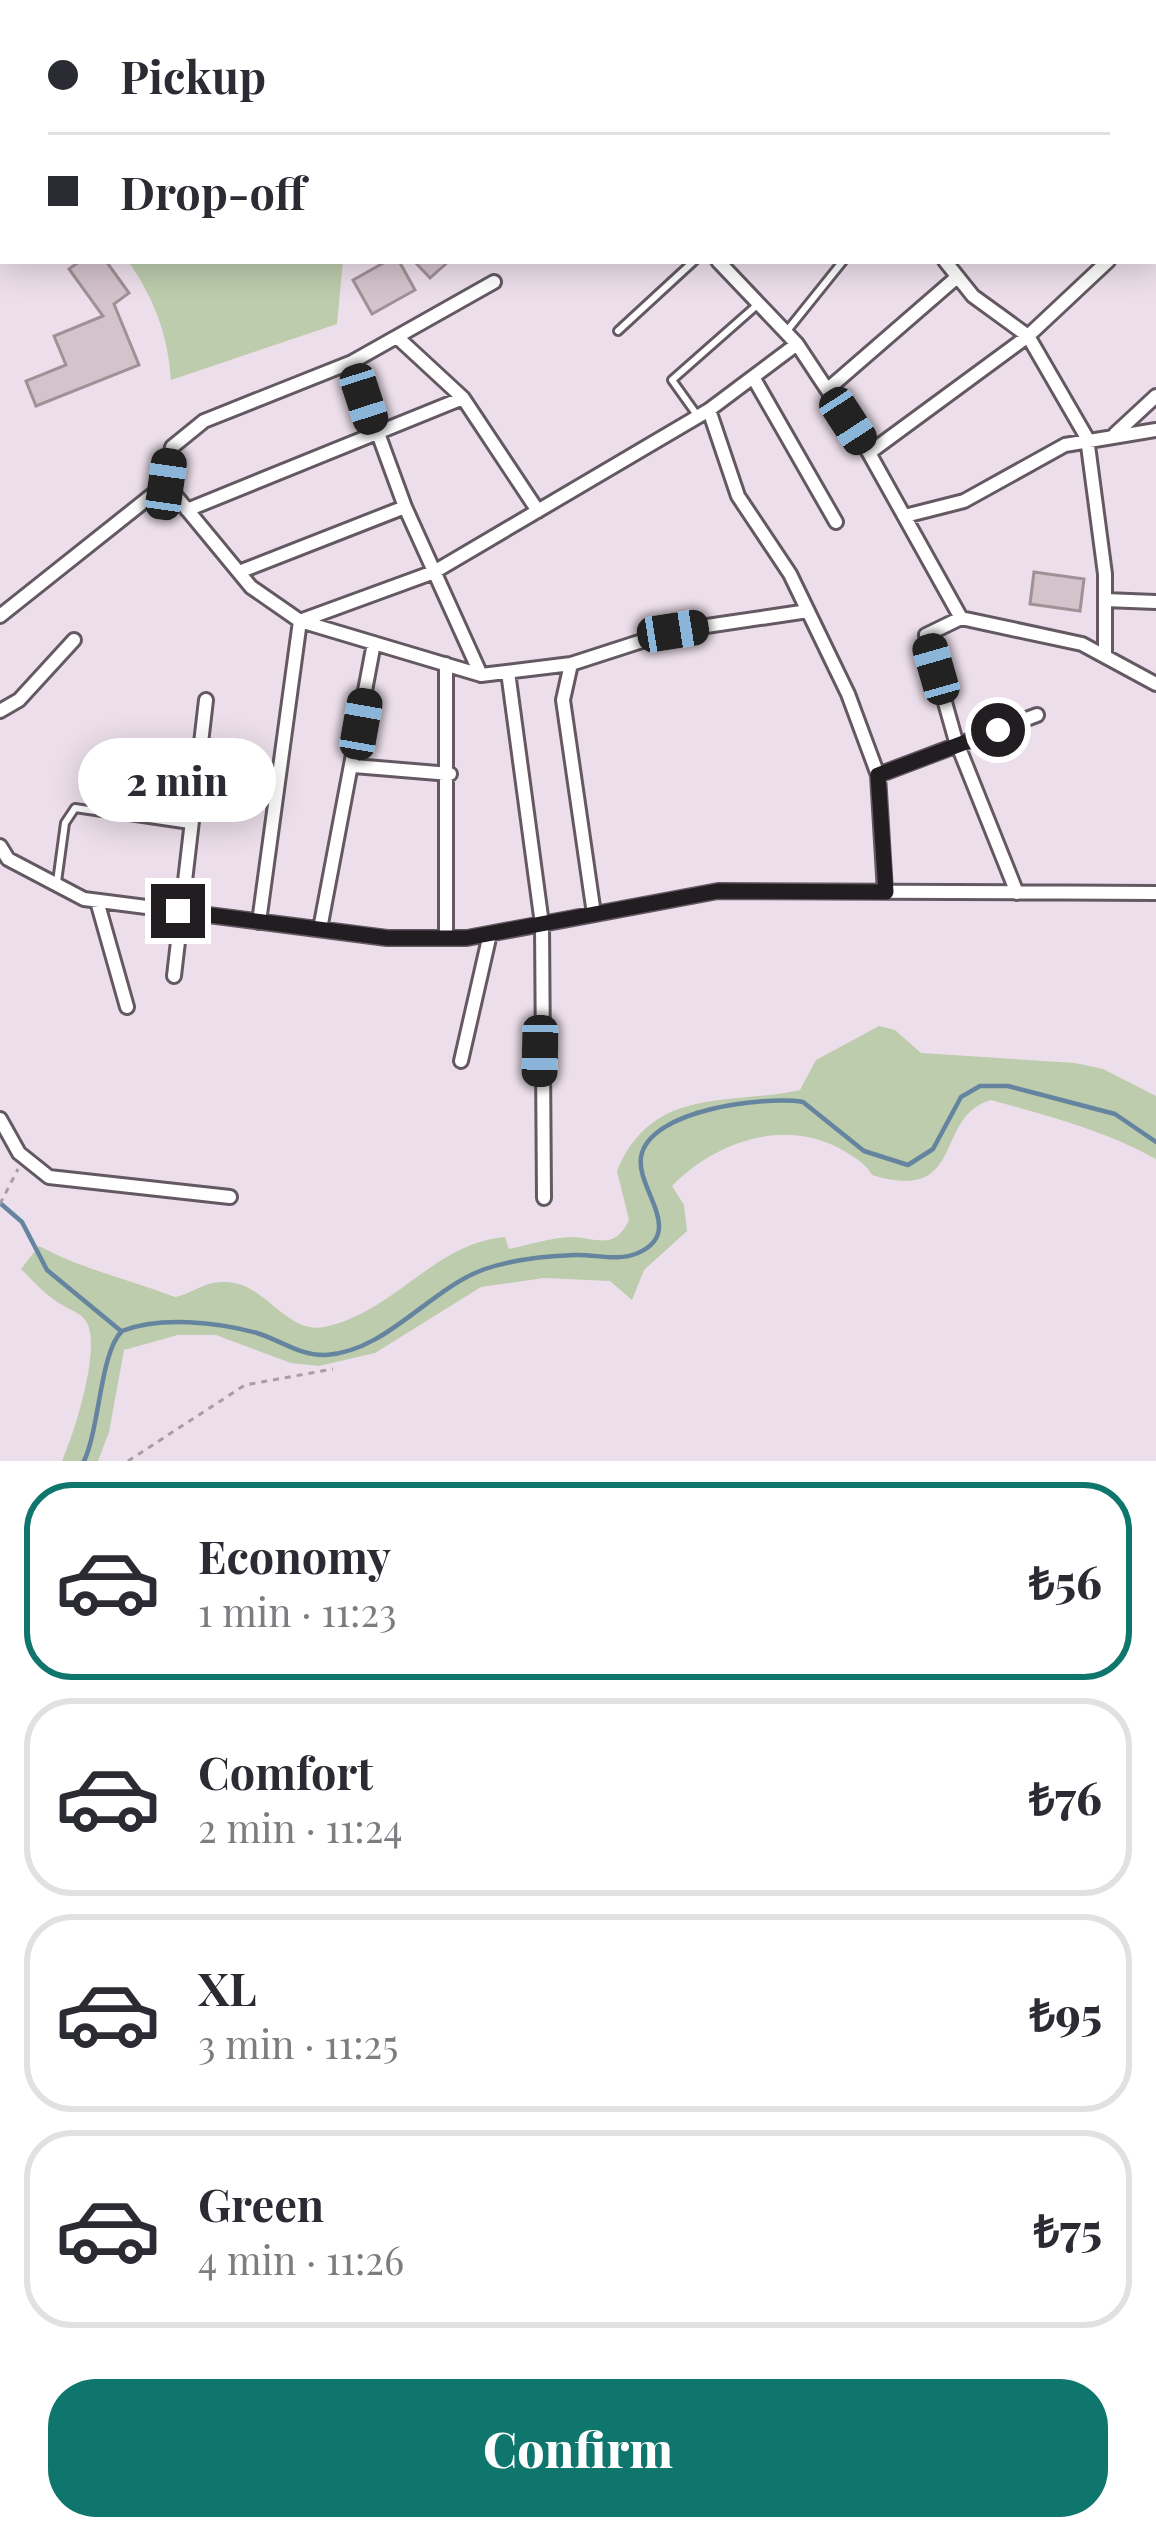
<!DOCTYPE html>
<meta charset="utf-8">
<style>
body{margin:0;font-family:"Playfair Display",serif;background:#f7f7f7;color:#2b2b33;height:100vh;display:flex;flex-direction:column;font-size:45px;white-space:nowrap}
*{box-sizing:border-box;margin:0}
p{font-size:39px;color:#7c7c81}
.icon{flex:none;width:66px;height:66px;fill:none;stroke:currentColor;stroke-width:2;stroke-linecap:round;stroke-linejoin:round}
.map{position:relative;height:1461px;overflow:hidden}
.sheet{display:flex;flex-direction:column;background:#fff;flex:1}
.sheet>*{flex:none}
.banner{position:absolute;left:0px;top:0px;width:1158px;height:264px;box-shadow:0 6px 30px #0003;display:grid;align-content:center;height:264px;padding:0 48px;background:#fff}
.end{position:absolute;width:54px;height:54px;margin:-27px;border:15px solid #221d21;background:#fff;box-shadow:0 0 0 6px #fff}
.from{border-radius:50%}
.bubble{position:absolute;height:84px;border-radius:42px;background:#fff;box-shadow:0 6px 30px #0003;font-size:39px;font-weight:800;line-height:84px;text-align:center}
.car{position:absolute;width:36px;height:72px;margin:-36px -18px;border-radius:15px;box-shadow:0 0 9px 3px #0007;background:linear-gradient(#222 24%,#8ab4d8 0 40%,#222 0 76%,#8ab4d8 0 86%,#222 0)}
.banner b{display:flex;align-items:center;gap:42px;height:114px;font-size:45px}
.banner b+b{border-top:3px solid #e1e1e2}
.banner i{width:30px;height:30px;background:#2b2b33}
ul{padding:21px 0 0;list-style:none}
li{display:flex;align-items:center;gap:36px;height:198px;margin:0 24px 18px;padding:0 24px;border:6px solid #e1e1e2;border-radius:48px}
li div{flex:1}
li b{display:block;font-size:45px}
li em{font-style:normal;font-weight:800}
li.active{border-color:#0f766e}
li>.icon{width:108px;height:108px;stroke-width:1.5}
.primary-button{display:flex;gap:24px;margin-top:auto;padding:24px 48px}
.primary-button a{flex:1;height:138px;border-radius:48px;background:#0f766e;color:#fff;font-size:48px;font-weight:800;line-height:138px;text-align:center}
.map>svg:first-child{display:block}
</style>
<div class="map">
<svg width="1156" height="1461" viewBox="0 0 1156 1461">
<rect width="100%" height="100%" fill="#ecdfeb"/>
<path fill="#bcccac" d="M 128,261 L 343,261 L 337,324 L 171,380 C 168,335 154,298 128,261 Z
M 879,1026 L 895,1030 L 921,1053 L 1075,1063 L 1103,1069 L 1156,1096 L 1156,1159 C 1104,1130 1048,1116 991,1100 C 932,1117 968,1204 872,1175 C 866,1164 856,1158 844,1151 C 788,1117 717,1140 672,1186 L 684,1205 L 687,1231 L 644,1270 L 632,1300 L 610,1281 L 544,1278 L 481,1287 L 375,1353 L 319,1366 L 291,1363 L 216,1335 L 178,1335 L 124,1350 L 109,1432 L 98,1461 L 62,1461 C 74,1434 101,1350 87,1323 C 83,1314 72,1311 64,1306 C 47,1297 35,1283 21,1269 L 39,1246 C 81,1269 131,1280 175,1297 C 195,1293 203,1281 226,1282 C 266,1283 286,1334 324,1327 C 394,1313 434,1243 505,1237 L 509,1249 C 528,1245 550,1238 569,1237 C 596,1237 614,1252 629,1220 L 617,1171 C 653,1085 729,1106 800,1090 L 816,1060 Z"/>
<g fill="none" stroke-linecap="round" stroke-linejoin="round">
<path stroke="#65849f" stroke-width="4.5" d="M 0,1203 L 22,1222 L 47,1270 L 121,1331
M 84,1461 C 100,1427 100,1352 122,1331 C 160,1316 217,1322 257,1333 C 280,1340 300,1356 326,1355 C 387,1351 429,1289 485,1269 C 511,1260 547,1256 575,1255 C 596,1254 617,1262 638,1253 C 686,1232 636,1189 641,1157 C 649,1109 765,1096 803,1102 L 864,1151 L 908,1165 L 933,1149 L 961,1097 L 980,1086 L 1008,1086 L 1115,1114 L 1156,1142"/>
</g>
<path fill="#d4c3cb" stroke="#a09197" stroke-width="3" d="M 80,261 L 106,261 L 129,293 L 114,304 L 139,365 L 36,406 L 26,381 L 66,365 L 54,336 L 103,316 L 69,269 Z
M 387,261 L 399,261 L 415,290 L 372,314 L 353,280 Z
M 414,261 L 449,261 L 430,278 Z
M 1034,572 L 1084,579 L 1080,611 L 1030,604 Z"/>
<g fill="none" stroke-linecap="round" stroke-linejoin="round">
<defs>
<path id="lane" d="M 618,331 L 694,261
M 786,332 L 843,261
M 697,415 L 672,380 L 756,306
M 57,882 L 65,823 L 75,808 L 190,825"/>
<path id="street" d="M 126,0 L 128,3
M 217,0 L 218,3
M 305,0 L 306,3
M 402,0 L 404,3
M 951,0 L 955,3
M 44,3 L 48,0
M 0,36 L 3,33
M 0,46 L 3,49
M 1155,162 L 1156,163
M 1155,217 L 1156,216
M 718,261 L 797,344 L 869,453 L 961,618
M 945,261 L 973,296 L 1028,336 L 1087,438 L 1105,574 L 1105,656
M 494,282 L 352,362 L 204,421 L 172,447 L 166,484 L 251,587 L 300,621 L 481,675 L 571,664 L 673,631 L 808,611
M 397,337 L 463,398 L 538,511
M 352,362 L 405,507 L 481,675
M 753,377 L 836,522
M 828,389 L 956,278
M 709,410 L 738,496 L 790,574 L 848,694 L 878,775 L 885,892
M 1115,434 L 1156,396
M 869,453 L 1028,336 L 1108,261
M 187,510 L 463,398
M 905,516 L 964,501 L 1065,445 L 1156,430
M 239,572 L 405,507
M 1105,600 L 1156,602
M 0,616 L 166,484
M 571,664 L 563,700 L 594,914
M 508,672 L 542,924 L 544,1198
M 0,711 L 19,700 L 74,640
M 354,766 L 450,774
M 878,775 L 1037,715
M 0,846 L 8,859 L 84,899 L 387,938 L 467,938 L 718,891 L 1156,893
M 1017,893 L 955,738 L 926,635 L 961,618 L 1082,644 L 1156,684
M 97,901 L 127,1007
M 259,922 L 300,621 L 434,572 L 709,410 L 797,344
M 320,929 L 374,643
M 446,938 L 446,664
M 174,976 L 206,700
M 461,1061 L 490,934
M 0,1119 L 19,1153 L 49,1177 L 230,1197"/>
<path id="secondary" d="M 560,3 L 568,0
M 616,3 L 624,0
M 0,225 L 3,224"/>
</defs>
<use href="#lane" stroke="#645963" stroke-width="12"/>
<use href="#street" stroke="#645963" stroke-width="18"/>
<use href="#secondary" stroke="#645963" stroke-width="22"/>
<path stroke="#a89da7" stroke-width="3" stroke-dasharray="6 6" stroke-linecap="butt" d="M 0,1204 L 18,1169
M 128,1461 L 245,1385 L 333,1369"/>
<use href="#lane" stroke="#fff" stroke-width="6"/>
<use href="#street" stroke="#fff" stroke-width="12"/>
<use href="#secondary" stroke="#fff" stroke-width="16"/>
</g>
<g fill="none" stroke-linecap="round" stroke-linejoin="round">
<path stroke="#221d21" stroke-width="15" d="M 178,911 L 388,938 L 466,938 L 718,891 L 886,892 L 878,775 L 998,730"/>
</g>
</svg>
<i class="end from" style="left:998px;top:730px"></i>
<i class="end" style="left:178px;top:911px"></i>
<div class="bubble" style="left:78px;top:738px;width:198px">2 min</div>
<i class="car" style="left:364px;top:399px;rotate:162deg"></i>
<i class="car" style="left:848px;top:421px;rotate:147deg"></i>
<i class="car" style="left:166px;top:484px;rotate:8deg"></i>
<i class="car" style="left:673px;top:631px;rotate:81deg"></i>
<i class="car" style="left:936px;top:669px;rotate:344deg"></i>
<i class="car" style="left:361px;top:724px;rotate:10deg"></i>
<i class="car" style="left:540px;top:1051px;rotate:181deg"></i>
<div class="banner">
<b><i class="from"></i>Pickup</b>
<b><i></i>Drop-off</b>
</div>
</div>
<section class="sheet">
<ul>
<li class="active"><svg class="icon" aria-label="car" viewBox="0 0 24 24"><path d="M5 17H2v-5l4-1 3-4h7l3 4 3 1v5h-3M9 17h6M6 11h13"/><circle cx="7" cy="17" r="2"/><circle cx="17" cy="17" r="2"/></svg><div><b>Economy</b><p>1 min · 11:23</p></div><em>₺56</em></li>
<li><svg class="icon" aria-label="car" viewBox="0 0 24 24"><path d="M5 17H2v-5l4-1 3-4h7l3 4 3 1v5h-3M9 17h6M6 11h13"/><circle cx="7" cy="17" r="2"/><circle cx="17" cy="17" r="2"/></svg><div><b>Comfort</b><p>2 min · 11:24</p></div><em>₺76</em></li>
<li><svg class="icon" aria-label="car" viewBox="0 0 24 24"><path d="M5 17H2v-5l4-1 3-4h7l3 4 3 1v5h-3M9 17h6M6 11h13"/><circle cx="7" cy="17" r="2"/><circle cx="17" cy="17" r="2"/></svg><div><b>XL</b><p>3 min · 11:25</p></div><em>₺95</em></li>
<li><svg class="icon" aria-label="car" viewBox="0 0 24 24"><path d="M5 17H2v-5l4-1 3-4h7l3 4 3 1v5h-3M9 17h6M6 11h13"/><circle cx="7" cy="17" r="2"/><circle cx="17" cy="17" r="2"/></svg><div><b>Green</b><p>4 min · 11:26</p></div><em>₺75</em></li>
</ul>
<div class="primary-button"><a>Confirm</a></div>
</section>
